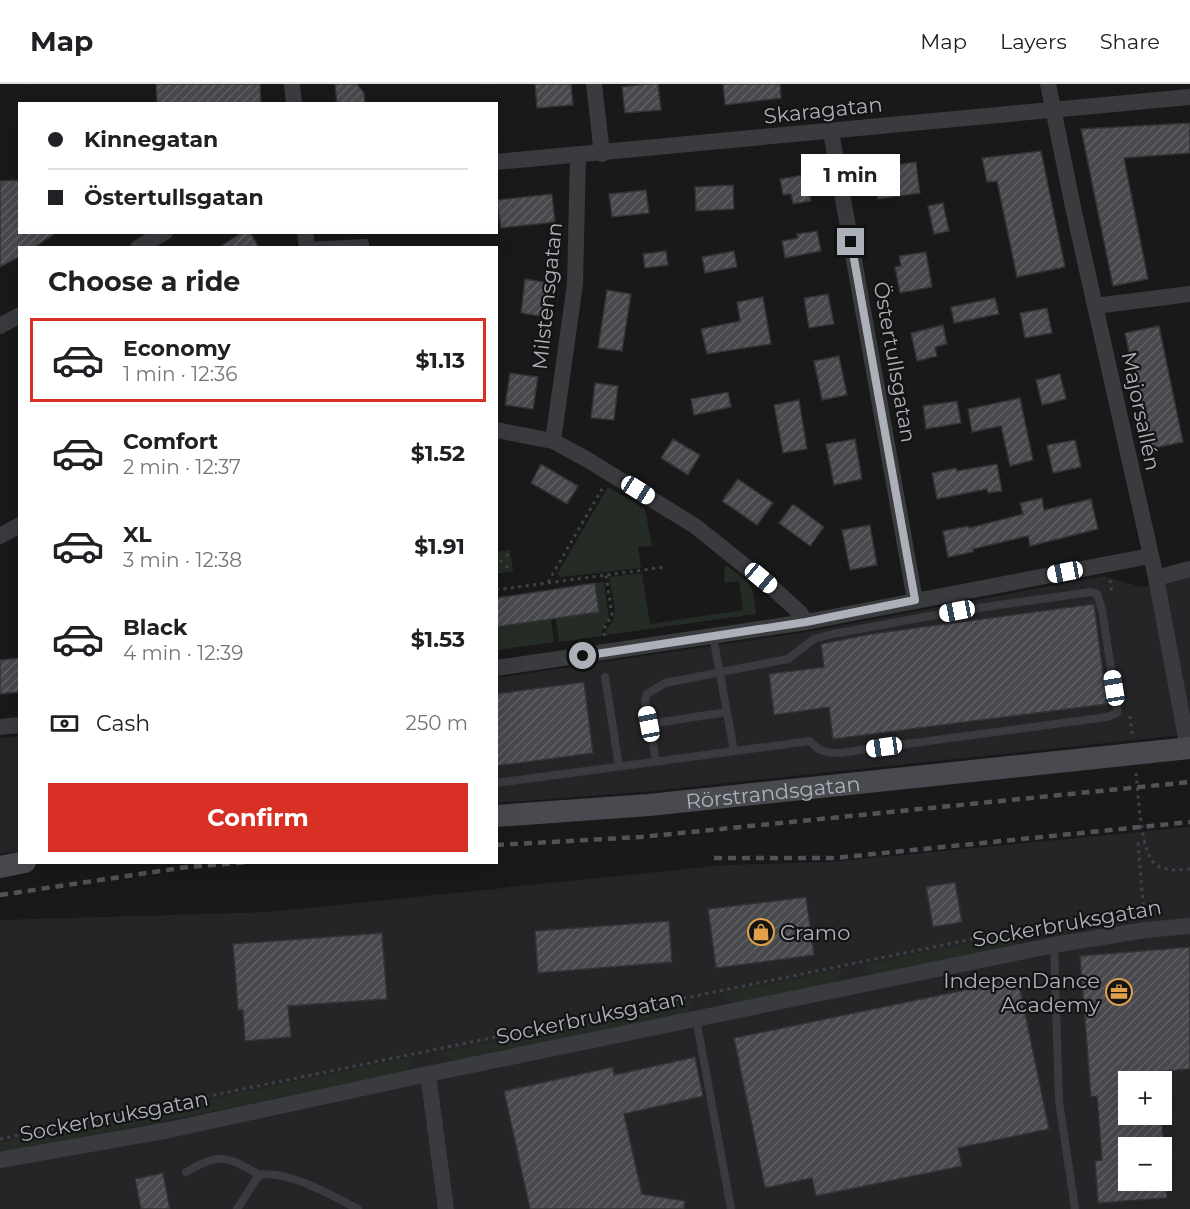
<!DOCTYPE html>
<meta charset="utf-8">
<style>
body{margin:0;font-family:Montserrat,sans-serif;background:#f6f6f6;color:#202124;height:100vh;display:flex;flex-direction:column;font-size:22px;white-space:nowrap}
*{box-sizing:border-box;margin:0}
p{font-size:20px;color:#757577}
.icon{flex:none;width:33px;height:33px;fill:none;stroke:currentColor;stroke-width:2;stroke-linecap:round;stroke-linejoin:round}
.map{position:relative;flex:1;overflow:hidden}
.sheet{position:absolute;left:18px;top:162px;width:480px;height:618px;display:flex;flex-direction:column;background:#fff;border-radius:0px;box-shadow:0 6px 24px #0002}
.sheet>*{flex:none}
.banner{position:absolute;left:18px;top:18px;width:480px;height:132px;border-radius:0px;box-shadow:0 6px 24px #0002;display:grid;align-content:center;height:132px;padding:0 30px;background:#fff}
.buttons{position:absolute;left:1118px;top:987px;display:grid;gap:12px}
.buttons a{display:grid;place-items:center;width:54px;height:54px;border-radius:0px;background:#fff;box-shadow:0 6px 24px #0002;font-size:30px}
.end{position:absolute;width:27px;height:27px;margin:-14px;border:8px solid #acb1b9;background:#111;box-shadow:0 0 0 3px #111}
.from{border-radius:50%}
.bubble{position:absolute;height:42px;border-radius:0px;background:#fff;box-shadow:0 6px 24px #0002;font-size:20px;font-weight:700;line-height:42px;text-align:center}
.car{position:absolute;width:18px;height:36px;margin:-18px -9px;border-radius:8px;box-shadow:0 0 4px 2px #0007;background:linear-gradient(#fff 24%,#345 0 40%,#fff 0 76%,#345 0 86%,#fff 0)}
.banner b{display:flex;align-items:center;gap:21px;height:57px;font-size:22px}
.banner b+b{border-top:2px solid #e0e0e0}
.banner i{width:15px;height:15px;background:#202124}
ul{padding:0;list-style:none}
li{display:flex;align-items:center;gap:18px;height:84px;margin:0 12px 9px;padding:0 18px;border:3px solid transparent;border-radius:0px}
li div{flex:1}
li b{display:block;font-size:22px}
li em{font-style:normal;font-weight:700}
li.current{border-color:#d93025}
li>.icon{width:54px;height:54px;stroke-width:1.5}
h2{padding:0 30px;font-size:27px;line-height:72px}
.pay{display:flex;align-items:center;gap:15px;height:66px;padding:0 30px;font-size:22px}
.pay p{margin-inline-start:auto}
.primary-button{display:flex;gap:12px;margin-top:auto;padding:12px 30px}
.primary-button a{flex:1;height:69px;border-radius:0px;background:#d93025;color:#fff;font-size:24px;font-weight:700;line-height:69px;text-align:center}
header{display:flex;align-items:center;gap:36px;box-sizing:border-box;height:84px;padding:0 30px;background:#fff;border-bottom:2px solid #e0e0e0}
header strong{font-size:28px}
nav{display:flex;gap:33px;margin-inline-start:auto;font-size:21px}
.map>svg:first-child{display:block}
</style>
<header>
<strong>Map</strong>
<nav><a>Map</a><a>Layers</a><a>Share</a></nav>
</header>
<div class="map">
<svg width="1190" height="1125" viewBox="0 0 1190 1125">
<defs>
<pattern id="park-dots" width="8" height="8" patternUnits="userSpaceOnUse" patternTransform="scale(1.5)"><rect width="8" height="8" fill="#252c25"/><path d="M2 2h.1M6 6h.1" fill="none" stroke="#424843" stroke-width="1.8" stroke-linecap="round"/></pattern>
<pattern id="building-hatch" width="6" height="6" patternUnits="userSpaceOnUse" patternTransform="scale(1.5)"><rect width="6" height="6" fill="#48494d"/><path d="M-1 1l2-2M0 6l6-6M5 7l2-2" fill="none" stroke="#606165"/></pattern>
</defs>
<rect width="100%" height="100%" fill="#19191a"/>
<path fill="#252527" fill-rule="evenodd" d="M 1104,492 L 1141,503 L 1190,492 L 1190,650 L 642,708 L 497,719 L 496,594 L 806,548 Z
M 19,652 L 19,767 L 0,770 L 0,654 Z
M 1190,743 L 1190,1125 L 0,1125 L 0,836 L 269,828 L 725,781 L 830,778 ZM 1128,998 L 1161,998 L 1161,1030 L 1128,1030 ZM 1128,1064 L 1161,1064 L 1161,1096 L 1128,1096 Z"/>
<path fill="#252c25" d="M 608,403 L 645,425 L 652,462 L 638,463 L 641,484 L 561,493 L 557,490 Z
M 727,482 C 752,501 753,498 756,530 L 606,551 C 606,543 612,541 614,533 C 616,522 611,505 609,493 L 642,489 L 650,540 L 743,526 L 739,497 L 725,499 L 724,485 Z
M 604,498 L 609,534 L 602,545 L 602,552 L 559,558 L 556,535 L 599,528 L 595,499 Z
M 551,535 L 554,558 L 497,566 L 497,543 Z
M 1017,850 L 1016,857 L 1010,863 L 880,891 L 872,889 L 865,881 Z
M 841,886 L 839,895 L 835,899 L 734,919 L 725,913 L 724,909 Z
M 693,916 L 693,923 L 685,930 L 457,977 L 451,975 L 444,968 Z
M 414,973 L 411,981 L 404,988 L 0,1070 L 0,1059 Z"/>
<path fill="url(#park-dots)" d="M 510,466 L 513,487 L 497,489 L 497,468 Z"/>
<path fill="url(#building-hatch)" stroke="#333336" stroke-width="1.5" d="M 156,0 L 260,0 L 261,20 L 157,20 Z
M 335,0 L 357,0 L 364,9 L 365,20 L 337,20 Z
M 535,0 L 571,0 L 573,21 L 537,24 Z
M 647,0 L 658,0 L 661,26 L 625,29 L 622,3 Z
M 723,0 L 780,0 L 781,14 L 725,21 Z
M 1190,39 L 1190,69 L 1124,74 L 1148,195 L 1113,202 L 1081,45 Z
M 1041,67 L 1065,183 L 1017,193 L 997,97 L 987,98 L 982,74 Z
M 916,78 L 920,109 L 878,115 L 874,84 Z
M 802,91 L 803,97 L 807,96 L 811,117 L 793,120 L 791,110 L 783,111 L 780,95 Z
M 20,96 L 20,148 L 57,148 L 33,164 L 20,164 L 20,172 L 0,183 L 0,97 Z
M 733,101 L 734,125 L 696,127 L 695,103 Z
M 646,106 L 649,129 L 612,133 L 609,110 Z
M 552,110 L 555,138 L 501,144 L 497,116 Z
M 943,119 L 949,147 L 934,150 L 928,122 Z
M 817,147 L 821,167 L 785,174 L 782,157 L 798,154 L 797,150 Z
M 243,148 L 250,148 L 259,164 L 218,164 Z
M 666,167 L 668,181 L 645,184 L 643,170 Z
M 734,167 L 737,183 L 705,189 L 702,173 Z
M 926,168 L 932,203 L 900,209 L 895,183 L 901,182 L 899,172 Z
M 525,195 L 550,199 L 545,233 L 521,229 Z
M 607,206 L 631,210 L 622,267 L 598,264 Z
M 828,210 L 834,240 L 809,244 L 804,214 Z
M 763,213 L 771,260 L 707,270 L 701,245 L 740,237 L 737,218 Z
M 995,214 L 999,230 L 954,239 L 951,223 Z
M 1047,224 L 1052,249 L 1025,254 L 1020,229 Z
M 943,241 L 947,260 L 935,263 L 937,272 L 917,277 L 911,249 Z
M 1159,242 L 1183,358 L 1149,365 L 1125,249 Z
M 839,272 L 847,311 L 822,316 L 814,277 Z
M 510,289 L 538,293 L 533,325 L 505,321 Z
M 1060,290 L 1066,315 L 1042,321 L 1036,296 Z
M 595,299 L 618,302 L 614,336 L 591,334 Z
M 728,308 L 731,323 L 694,331 L 691,315 Z
M 1020,314 L 1033,376 L 1010,382 L 1001,342 L 972,348 L 968,325 Z
M 799,316 L 807,365 L 783,369 L 774,321 Z
M 957,317 L 961,339 L 926,345 L 923,322 Z
M 673,355 L 700,371 L 688,391 L 661,374 Z
M 855,355 L 862,395 L 834,401 L 826,360 Z
M 1075,356 L 1081,383 L 1053,389 L 1047,361 Z
M 541,380 L 578,402 L 567,420 L 531,399 Z
M 997,380 L 1002,407 L 988,409 L 987,405 L 937,415 L 932,389 L 956,384 L 957,387 Z
M 738,395 L 773,419 L 757,441 L 722,417 Z
M 1042,414 L 1044,426 L 1091,415 L 1098,445 L 1030,462 L 1028,452 L 973,465 L 973,468 L 948,473 L 943,447 L 968,442 L 969,444 L 1023,430 L 1020,419 Z
M 793,420 L 824,443 L 810,462 L 779,439 Z
M 870,441 L 877,481 L 850,486 L 842,446 Z
M 595,499 L 599,528 L 496,543 L 496,514 Z
M 1094,520 L 1107,620 L 833,655 L 829,623 L 774,631 L 769,590 L 824,583 L 821,560 L 871,550 Z
M 20,574 L 20,608 L 0,610 L 0,576 Z
M 584,598 L 593,669 L 496,682 L 496,610 Z
M 955,798 L 962,838 L 933,843 L 926,803 Z
M 806,813 L 814,871 L 716,884 L 708,825 Z
M 669,837 L 672,878 L 538,889 L 535,847 Z
M 382,849 L 387,915 L 288,922 L 291,953 L 245,957 L 243,926 L 238,926 L 233,860 Z
M 1190,863 L 1190,985 L 1158,988 L 1159,998 L 1128,998 L 1128,1030 L 1161,1030 L 1164,1064 L 1128,1064 L 1128,1096 L 1166,1096 L 1167,1114 L 1098,1119 L 1095,1077 L 1102,1076 L 1097,1012 L 1091,1013 L 1080,872 Z
M 1018,895 L 1049,1045 L 958,1064 L 962,1082 L 816,1112 L 812,1094 L 765,1104 L 734,954 Z
M 695,973 L 703,1012 L 624,1030 L 642,1110 L 685,1117 L 684,1125 L 530,1125 L 504,1007 L 613,983 L 614,991 Z
M 163,1089 L 170,1125 L 141,1125 L 135,1095 Z"/>
<g fill="none" stroke-linecap="round" stroke-linejoin="round">
<path stroke="#404246" stroke-width="3" stroke-dasharray="3 4.5" stroke-linecap="butt" d="M 1110,496 L 1112,510
M 548,498 L 602,405
M 496,506 L 665,483
M 604,552 L 605,543 L 612,531 L 606,491
M 1130,632 L 1132,650
M 1136,689 C 1138,709 1141,765 1153,778 C 1162,788 1179,786 1190,785
M 1144,829 L 1138,760 L 1145,759
M 0,1055 L 1045,840 L 1092,835"/>
<path stroke="#3a3b3f" stroke-width="8" d="M 307,162 L 365,159 L 365,164
M 713,552 L 734,667
M 605,593 L 619,682
M 649,640 L 727,628
M 496,699 L 810,657 C 818,667 826,669 839,669 L 1107,633 L 1117,629 L 1117,624 L 1102,525 L 1097,510 L 1091,508 L 957,527 L 833,550 L 814,555 L 788,575 L 665,599 L 647,610 L 645,617 L 656,677
M 1054,861 L 1059,1017 L 1075,1125
M 696,934 L 731,1125
M 186,1088 C 219,1069 226,1071 259,1091
M 237,1125 L 259,1091 C 286,1085 333,1112 358,1125"/>
<path stroke="#3a3b3f" stroke-width="16" d="M 292,0 L 294,20
M 594,0 L 602,70
M 1048,0 L 1074,128 L 1156,494 L 1188,664
M 831,48 L 915,516
M 496,78 L 1190,13
M 305,148 L 307,164
M 138,164 L 165,148
M 1095,222 L 1190,210
M 0,242 L 20,231
M 496,346 L 553,357 L 588,376 L 695,442 L 775,506 L 800,529 L 806,538
M 553,357 L 575,200 L 578,71
M 0,452 L 20,441
M 1156,494 L 1190,485
M 496,584 L 806,538 L 1150,472
M 0,643 L 20,641
M 428,990 L 446,1125
M 0,1076 L 169,1046 L 428,990 L 1054,861 L 1145,846 L 1190,842"/>
<g stroke="#484a4f" stroke-width="22">
<path id="s1" d="M 496,732 L 649,721 L 1190,664"/>
<path d="M 0,783 L 25,778"/>
</g>
<path stroke="#515358" stroke-width="4.5" stroke-dasharray="8 6" stroke-linecap="butt" d="M 496,761 L 641,753 L 1190,698
M 714,774 L 834,774 L 1190,738
M 0,811 L 187,783 L 250,778"/>
</g>
<g fill="none" stroke-linecap="round" stroke-linejoin="round">
<path stroke="#acb1b9" stroke-width="8" d="M 583,572 L 806,538 L 915,516 L 851,158"/>
</g>
<defs>
<symbol id="shop-ring" viewBox="-11 -11 22 22"><circle r="9.5" fill="#141415" stroke="#e2a049" stroke-width="1.5"/><path d="M-5-2.5h2.3a2.7 3.5 0 0 1 5.4 0H5L5.5 6h-11ZM-1.5-2.5h3a1.5 2.3 0 0 0-3 0Z" fill="#e2a049"/></symbol>
<symbol id="office-ring" viewBox="-11 -11 22 22"><circle r="9.5" fill="#141415" stroke="#e2a049" stroke-width="1.5"/><path d="M-6-3h4V-5.5h4V-3h4V5H-6ZM-1-4.5V-3h2v-1.5ZM-6 0V1H6V0Z" fill="#e2a049"/></symbol>
</defs>
<g fill-rule="evenodd">
<use href="#shop-ring" x="746" y="833" width="30" height="30"/>
<use href="#office-ring" x="1104" y="893" width="30" height="30"/>
</g>
<g text-anchor="middle" dominant-baseline="central" stroke-width="4.5" stroke-linejoin="round" paint-order="stroke">
<g font-size="21" fill="#acb1b9" stroke="#141415">
<text transform="translate(823 26) rotate(-6)">Skaragatan</text>
<text transform="translate(547 212) rotate(-84)">Milstensgatan</text>
<text transform="translate(895 278) rotate(80)">Östertullsgatan</text>
<text transform="translate(1141 327) rotate(78)">Majorsallén</text>
<text stroke="none"><textPath href="#s1" startOffset="278">Rörstrandsgatan</textPath></text>
<text transform="translate(1067 839) rotate(-10)">Sockerbruksgatan</text>
<text transform="translate(590 933) rotate(-12)">Sockerbruksgatan</text>
<text transform="translate(114 1032) rotate(-11)">Sockerbruksgatan</text>
</g>
<g font-size="21" fill="#acb1b9" stroke="#141415" text-anchor="start">
<text x="780" y="848">Cramo</text>
<text x="1100" y="896" text-anchor="end">IndepenDance<tspan x="1100" dy="24">Academy</tspan></text>
</g>
</g>
</svg>
<div class="buttons">
<a>+</a>
<a>−</a>
</div>
<i class="end from" style="left:583px;top:572px"></i>
<i class="end" style="left:851px;top:158px"></i>
<div class="bubble" style="left:801px;top:70px;width:99px">1 min</div>
<i class="car" style="left:638px;top:406px;rotate:122deg"></i>
<i class="car" style="left:1065px;top:488px;rotate:259deg"></i>
<i class="car" style="left:761px;top:494px;rotate:130deg"></i>
<i class="car" style="left:957px;top:527px;rotate:259deg"></i>
<i class="car" style="left:1114px;top:604px;rotate:351deg"></i>
<i class="car" style="left:649px;top:640px;rotate:349deg"></i>
<i class="car" style="left:884px;top:663px;rotate:262deg"></i>
<div class="banner">
<b><i class="from"></i>Kinnegatan</b>
<b><i></i>Östertullsgatan</b>
</div>
<section class="sheet">
<h2>Choose a ride</h2>
<ul>
<li class="current"><svg class="icon" aria-label="car" viewBox="0 0 24 24"><path d="M5 17H2v-5l4-1 3-4h7l3 4 3 1v5h-3M9 17h6M6 11h13"/><circle cx="7" cy="17" r="2"/><circle cx="17" cy="17" r="2"/></svg><div><b>Economy</b><p>1 min · 12:36</p></div><em>$1.13</em></li>
<li><svg class="icon" aria-label="car" viewBox="0 0 24 24"><path d="M5 17H2v-5l4-1 3-4h7l3 4 3 1v5h-3M9 17h6M6 11h13"/><circle cx="7" cy="17" r="2"/><circle cx="17" cy="17" r="2"/></svg><div><b>Comfort</b><p>2 min · 12:37</p></div><em>$1.52</em></li>
<li><svg class="icon" aria-label="car" viewBox="0 0 24 24"><path d="M5 17H2v-5l4-1 3-4h7l3 4 3 1v5h-3M9 17h6M6 11h13"/><circle cx="7" cy="17" r="2"/><circle cx="17" cy="17" r="2"/></svg><div><b>XL</b><p>3 min · 12:38</p></div><em>$1.91</em></li>
<li><svg class="icon" aria-label="car" viewBox="0 0 24 24"><path d="M5 17H2v-5l4-1 3-4h7l3 4 3 1v5h-3M9 17h6M6 11h13"/><circle cx="7" cy="17" r="2"/><circle cx="17" cy="17" r="2"/></svg><div><b>Black</b><p>4 min · 12:39</p></div><em>$1.53</em></li>
</ul>
<div class="pay"><svg class="icon" aria-label="cash" viewBox="0 0 24 24"><path d="M3 7h18v10H3z"/><circle cx="12" cy="12" r="2"/></svg>Cash<p>250 m</p></div>
<div class="primary-button"><a>Confirm</a></div>
</section>
</div>
